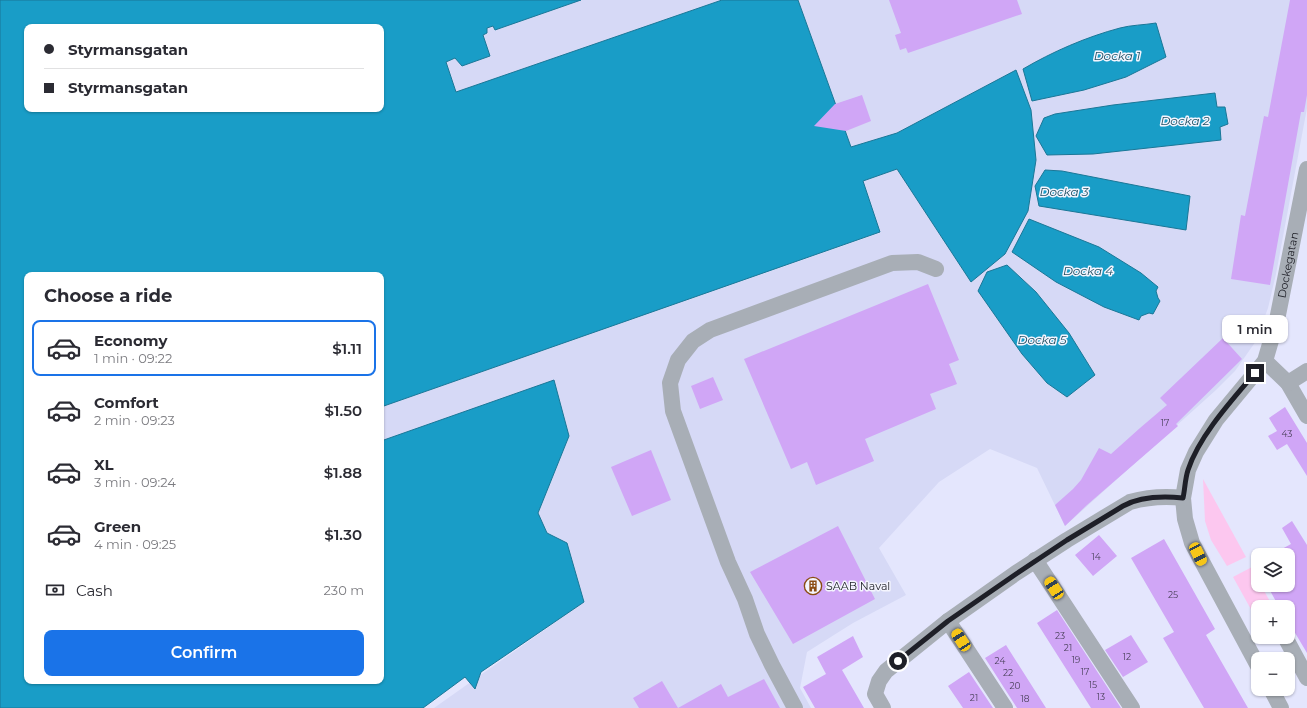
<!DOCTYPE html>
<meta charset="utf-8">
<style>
body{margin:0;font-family:Montserrat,sans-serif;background:#f2f2f3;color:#2b2b33;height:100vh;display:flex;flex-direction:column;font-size:15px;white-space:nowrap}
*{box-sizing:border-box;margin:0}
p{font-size:13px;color:#7c7c81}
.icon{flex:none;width:22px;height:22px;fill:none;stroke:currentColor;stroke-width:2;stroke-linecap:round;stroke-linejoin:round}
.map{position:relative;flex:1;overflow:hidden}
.drawer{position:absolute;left:24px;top:272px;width:360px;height:412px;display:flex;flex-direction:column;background:#fff;border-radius:8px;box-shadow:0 1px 3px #0004}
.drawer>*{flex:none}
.banner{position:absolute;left:24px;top:24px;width:360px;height:88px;border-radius:8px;box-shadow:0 1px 3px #0004;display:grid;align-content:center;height:88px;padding:0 20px;background:#fff}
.buttons{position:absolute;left:1251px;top:548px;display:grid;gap:8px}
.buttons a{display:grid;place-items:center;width:44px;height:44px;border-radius:8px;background:#fff;box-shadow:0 1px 3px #0004;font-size:20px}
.end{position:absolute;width:18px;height:18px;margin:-9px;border:5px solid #1e1f27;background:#fff;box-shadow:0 0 0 2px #fff}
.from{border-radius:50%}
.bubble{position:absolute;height:28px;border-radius:8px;background:#fff;box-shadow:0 1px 3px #0004;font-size:13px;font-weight:600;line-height:28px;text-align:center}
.car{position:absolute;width:12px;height:24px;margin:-12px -6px;border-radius:5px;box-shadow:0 0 3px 1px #0007;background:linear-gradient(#f5c518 24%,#345 0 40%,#f5c518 0 76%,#345 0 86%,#f5c518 0)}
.banner b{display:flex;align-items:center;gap:14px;height:38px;font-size:15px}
.banner b+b{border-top:1px solid #e1e1e2}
.banner i{width:10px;height:10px;background:#2b2b33}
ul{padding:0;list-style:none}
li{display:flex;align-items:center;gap:12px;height:56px;margin:0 8px 6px;padding:0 12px;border:2px solid transparent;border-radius:8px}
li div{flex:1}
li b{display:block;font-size:15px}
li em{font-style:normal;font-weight:600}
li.active{border-color:#1a73e8}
li>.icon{width:36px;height:36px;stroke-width:1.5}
h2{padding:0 20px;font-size:18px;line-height:48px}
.pay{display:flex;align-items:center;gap:10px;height:44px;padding:0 20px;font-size:15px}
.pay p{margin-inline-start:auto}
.primary-button{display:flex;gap:8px;margin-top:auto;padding:8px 20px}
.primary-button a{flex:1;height:46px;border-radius:8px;background:#1a73e8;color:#fff;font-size:16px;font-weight:600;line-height:46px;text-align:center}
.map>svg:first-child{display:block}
</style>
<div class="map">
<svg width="1307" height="708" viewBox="0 0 1307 708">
<rect width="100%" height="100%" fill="#e4e6fd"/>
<path fill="#d6d9f6" d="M 514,0 L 722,0 L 456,92 L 445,62 L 455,58 L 483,35 L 487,33 L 487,28 L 494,26 L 495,30 Z
M 798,0 L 1307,0 L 1307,108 L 1276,274 L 1268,308 L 1256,341 L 1235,371 L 1216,390 L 1065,526 L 1037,468 L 990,449 L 939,482 L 879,548 L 906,595 L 853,623 L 807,652 L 800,688 L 811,708 L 434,708 L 584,602 L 567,543 L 547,533 L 538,513 L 569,436 L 381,441 L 381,407 L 880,233 L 863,181 L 897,169 L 971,282 L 1016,70 L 897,133 L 851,147 Z"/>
<path fill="#fcc7ef" d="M 1203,479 L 1246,557 L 1227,566 L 1211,540 L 1205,521 Z
M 1252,567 L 1258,579 L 1258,585 L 1261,585 L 1273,607 L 1258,607 L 1258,622 L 1233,577 Z"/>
<path fill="#199dc7" stroke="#1a7797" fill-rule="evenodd" d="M 0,0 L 581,0 L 495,30 L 493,26 L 487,28 L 487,33 L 483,35 L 490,56 L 462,66 L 455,58 L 446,62 L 456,92 L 722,0 L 798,0 L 851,147 L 897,133 L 1016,70 L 1031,110 L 1036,160 L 1028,211 L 1005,254 L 971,282 L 897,169 L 863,181 L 880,232 L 381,407 L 381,275 L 27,275 L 27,681 L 381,681 L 381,441 L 554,380 L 569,436 L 538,513 L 547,533 L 567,543 L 584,602 L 481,672 L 475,689 L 465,677 L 423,708 L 0,708 ZM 27,27 L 381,27 L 381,109 L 27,109 Z
M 1156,23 L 1166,57 L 1126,77 L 1084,90 L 1032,101 L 1023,69 C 1052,52 1086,37 1120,28 C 1131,25 1144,25 1156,23 Z
M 1215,93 L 1217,107 L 1225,107 L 1228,124 L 1220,127 L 1221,140 L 1093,154 L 1047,155 L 1036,136 L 1044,118 L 1055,114 L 1113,105 Z
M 1045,170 L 1062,171 L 1190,196 L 1186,230 L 1039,206 L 1035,186 Z
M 1029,219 L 1099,247 L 1141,273 L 1158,287 L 1156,291 L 1158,298 L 1160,301 L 1153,314 L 1149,313 L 1141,316 L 1139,320 L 1104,307 L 1056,282 L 1012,252 Z
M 1007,265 L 1036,292 L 1069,333 L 1095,375 L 1067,397 L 1047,383 L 1022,354 L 978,291 L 987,272 Z"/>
<path fill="#d0a6f6" d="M 889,0 L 1017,0 L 1022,14 L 908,53 L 906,48 L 900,50 L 895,35 L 901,33 Z
M 1290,0 L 1307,0 L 1307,95 L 1304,112 L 1301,112 L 1270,285 L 1231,279 L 1241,215 L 1245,216 L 1264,116 L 1268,117 Z
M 862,95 L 871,121 L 846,131 L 814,126 L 835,104 Z
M 928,284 L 959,360 L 949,364 L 957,384 L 930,394 L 936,409 L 865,439 L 874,461 L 816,485 L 807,462 L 791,469 L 744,359 Z
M 1223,338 L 1242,359 L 1176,424 L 1178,426 L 1087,505 L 1065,526 L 1055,505 L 1073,489 L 1081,480 L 1099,448 L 1111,454 L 1140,428 L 1167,405 L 1160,398 Z
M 713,377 L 723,400 L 700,409 L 691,386 Z
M 1285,407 L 1307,443 L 1307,476 L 1287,444 L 1277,450 L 1268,436 L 1277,431 L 1269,418 Z
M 651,450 L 671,500 L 632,516 L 611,467 Z
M 1292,521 L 1307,545 L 1307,653 L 1288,621 L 1288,607 L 1279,607 L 1267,585 L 1288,585 L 1288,555 L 1271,555 L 1291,544 L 1282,528 Z
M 838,526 L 875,599 L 793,644 L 750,572 Z
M 1099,535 L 1117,556 L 1093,576 L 1075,555 Z
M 1164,539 L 1215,629 L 1206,635 L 1248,708 L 1204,708 L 1163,638 L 1174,632 L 1131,558 Z
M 1057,610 L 1121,708 L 1091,708 L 1037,623 Z
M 1131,635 L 1148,662 L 1123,677 L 1105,650 Z
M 853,636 L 863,657 L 842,670 L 864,708 L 815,708 L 803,687 L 826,674 L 817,657 Z
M 1006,645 L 1046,708 L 1017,708 L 985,658 Z
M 969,672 L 993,708 L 963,708 L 948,686 Z
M 764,679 L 780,708 L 639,708 L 633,698 L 662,681 L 678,708 L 721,684 L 728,697 Z"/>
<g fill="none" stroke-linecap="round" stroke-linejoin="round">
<g stroke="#a8aeb6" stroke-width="16">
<path d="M 1265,361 L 1288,383 L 1307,416"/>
<path d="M 1288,383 L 1307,371"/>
<path d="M 1035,560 L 1132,708"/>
<path d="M 948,621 L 1005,708"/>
<path d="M 1285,637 L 1307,678"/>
<path id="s1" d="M 1258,666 L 1192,543 L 1185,519 L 1183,498 L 1188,470 L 1196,452 L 1216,420 L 1265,361 L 1277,320 L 1307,169"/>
<path d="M 1271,689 L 1281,708"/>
<path d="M 795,708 L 772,665 L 757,634 L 745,599 L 728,562 L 673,411 L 670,383 L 678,360 L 693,341 L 710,330 L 892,263 L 918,262 L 936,269"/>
<path d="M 883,708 L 875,694 L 879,681 L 886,671 L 948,621 L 1016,573 L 1067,540 L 1130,502 C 1148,497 1165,496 1183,498"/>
</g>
</g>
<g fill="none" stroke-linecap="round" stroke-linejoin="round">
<path stroke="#1e1f27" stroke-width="5" d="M 898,661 L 948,621 L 1016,574 L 1067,540 L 1123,506 C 1141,496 1163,496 1183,498 C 1185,489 1185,479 1188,470 C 1199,436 1232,400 1255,373"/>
</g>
<defs>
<symbol id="building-ring" viewBox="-11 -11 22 22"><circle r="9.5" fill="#f4f5fe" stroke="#8b4c14" stroke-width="1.5"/><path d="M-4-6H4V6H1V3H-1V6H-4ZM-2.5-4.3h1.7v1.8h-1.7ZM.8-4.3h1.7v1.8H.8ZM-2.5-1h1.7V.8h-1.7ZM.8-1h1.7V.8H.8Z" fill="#8b4c14"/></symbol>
</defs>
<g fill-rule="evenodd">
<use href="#building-ring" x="803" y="576" width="20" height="20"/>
</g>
<g text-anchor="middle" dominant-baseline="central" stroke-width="3" stroke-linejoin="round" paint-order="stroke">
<g font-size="9" fill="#4a415b">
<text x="1165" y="422">17</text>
<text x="1287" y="433">43</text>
<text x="1096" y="556">14</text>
<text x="1173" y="594">25</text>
<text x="1060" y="635">23</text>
<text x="1068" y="647">21</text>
<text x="1127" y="656">12</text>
<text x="1076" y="659">19</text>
<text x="1000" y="660">24</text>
<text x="1085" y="671">17</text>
<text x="1008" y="672">22</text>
<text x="1093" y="684">15</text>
<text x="1015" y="685">20</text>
<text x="1101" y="696">13</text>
<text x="974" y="697">21</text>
<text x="1025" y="698">18</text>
</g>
<g font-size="11" fill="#1e1f27" stroke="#f4f5fe">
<text stroke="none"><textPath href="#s1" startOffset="447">Dockegatan</textPath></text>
</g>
<g font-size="11" fill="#1e1f27" stroke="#f4f5fe" text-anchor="start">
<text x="826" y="586">SAAB Naval</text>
</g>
<g font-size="12" font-style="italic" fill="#205063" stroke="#f4f5fe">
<text x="1117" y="55">Docka 1</text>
<text x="1185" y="120">Docka 2</text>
<text x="1064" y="191">Docka 3</text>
<text x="1088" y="270">Docka 4</text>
<text x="1042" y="339">Docka 5</text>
</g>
</g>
</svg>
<div class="buttons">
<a><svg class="icon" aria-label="layers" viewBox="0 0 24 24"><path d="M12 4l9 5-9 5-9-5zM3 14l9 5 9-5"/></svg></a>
<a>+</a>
<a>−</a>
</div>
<i class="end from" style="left:898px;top:661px"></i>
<i class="end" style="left:1255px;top:373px"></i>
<div class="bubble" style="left:1222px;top:315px;width:66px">1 min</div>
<i class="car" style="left:1198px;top:554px;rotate:154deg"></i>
<i class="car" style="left:1054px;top:588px;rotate:327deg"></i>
<i class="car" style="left:961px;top:640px;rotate:327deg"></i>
<div class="banner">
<b><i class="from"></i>Styrmansgatan</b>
<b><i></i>Styrmansgatan</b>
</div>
<section class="drawer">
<h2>Choose a ride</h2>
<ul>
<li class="active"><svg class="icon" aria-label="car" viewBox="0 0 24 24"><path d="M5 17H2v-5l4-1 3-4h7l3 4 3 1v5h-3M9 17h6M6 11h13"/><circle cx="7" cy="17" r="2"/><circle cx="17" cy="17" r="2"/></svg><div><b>Economy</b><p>1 min · 09:22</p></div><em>$1.11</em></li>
<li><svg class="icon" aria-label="car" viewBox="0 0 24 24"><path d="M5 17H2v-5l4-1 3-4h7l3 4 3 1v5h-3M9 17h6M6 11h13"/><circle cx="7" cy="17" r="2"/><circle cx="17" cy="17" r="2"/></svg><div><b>Comfort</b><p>2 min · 09:23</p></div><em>$1.50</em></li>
<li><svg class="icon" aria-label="car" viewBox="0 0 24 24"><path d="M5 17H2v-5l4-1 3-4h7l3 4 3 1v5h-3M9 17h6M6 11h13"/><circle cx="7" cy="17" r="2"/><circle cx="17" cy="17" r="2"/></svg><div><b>XL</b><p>3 min · 09:24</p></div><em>$1.88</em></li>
<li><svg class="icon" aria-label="car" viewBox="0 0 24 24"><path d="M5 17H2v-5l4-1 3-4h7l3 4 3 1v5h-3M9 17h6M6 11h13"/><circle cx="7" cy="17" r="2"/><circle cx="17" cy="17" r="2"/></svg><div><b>Green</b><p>4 min · 09:25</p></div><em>$1.30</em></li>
</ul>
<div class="pay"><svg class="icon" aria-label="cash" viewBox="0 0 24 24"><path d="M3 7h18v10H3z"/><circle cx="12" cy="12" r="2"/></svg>Cash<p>230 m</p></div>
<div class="primary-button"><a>Confirm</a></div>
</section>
</div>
